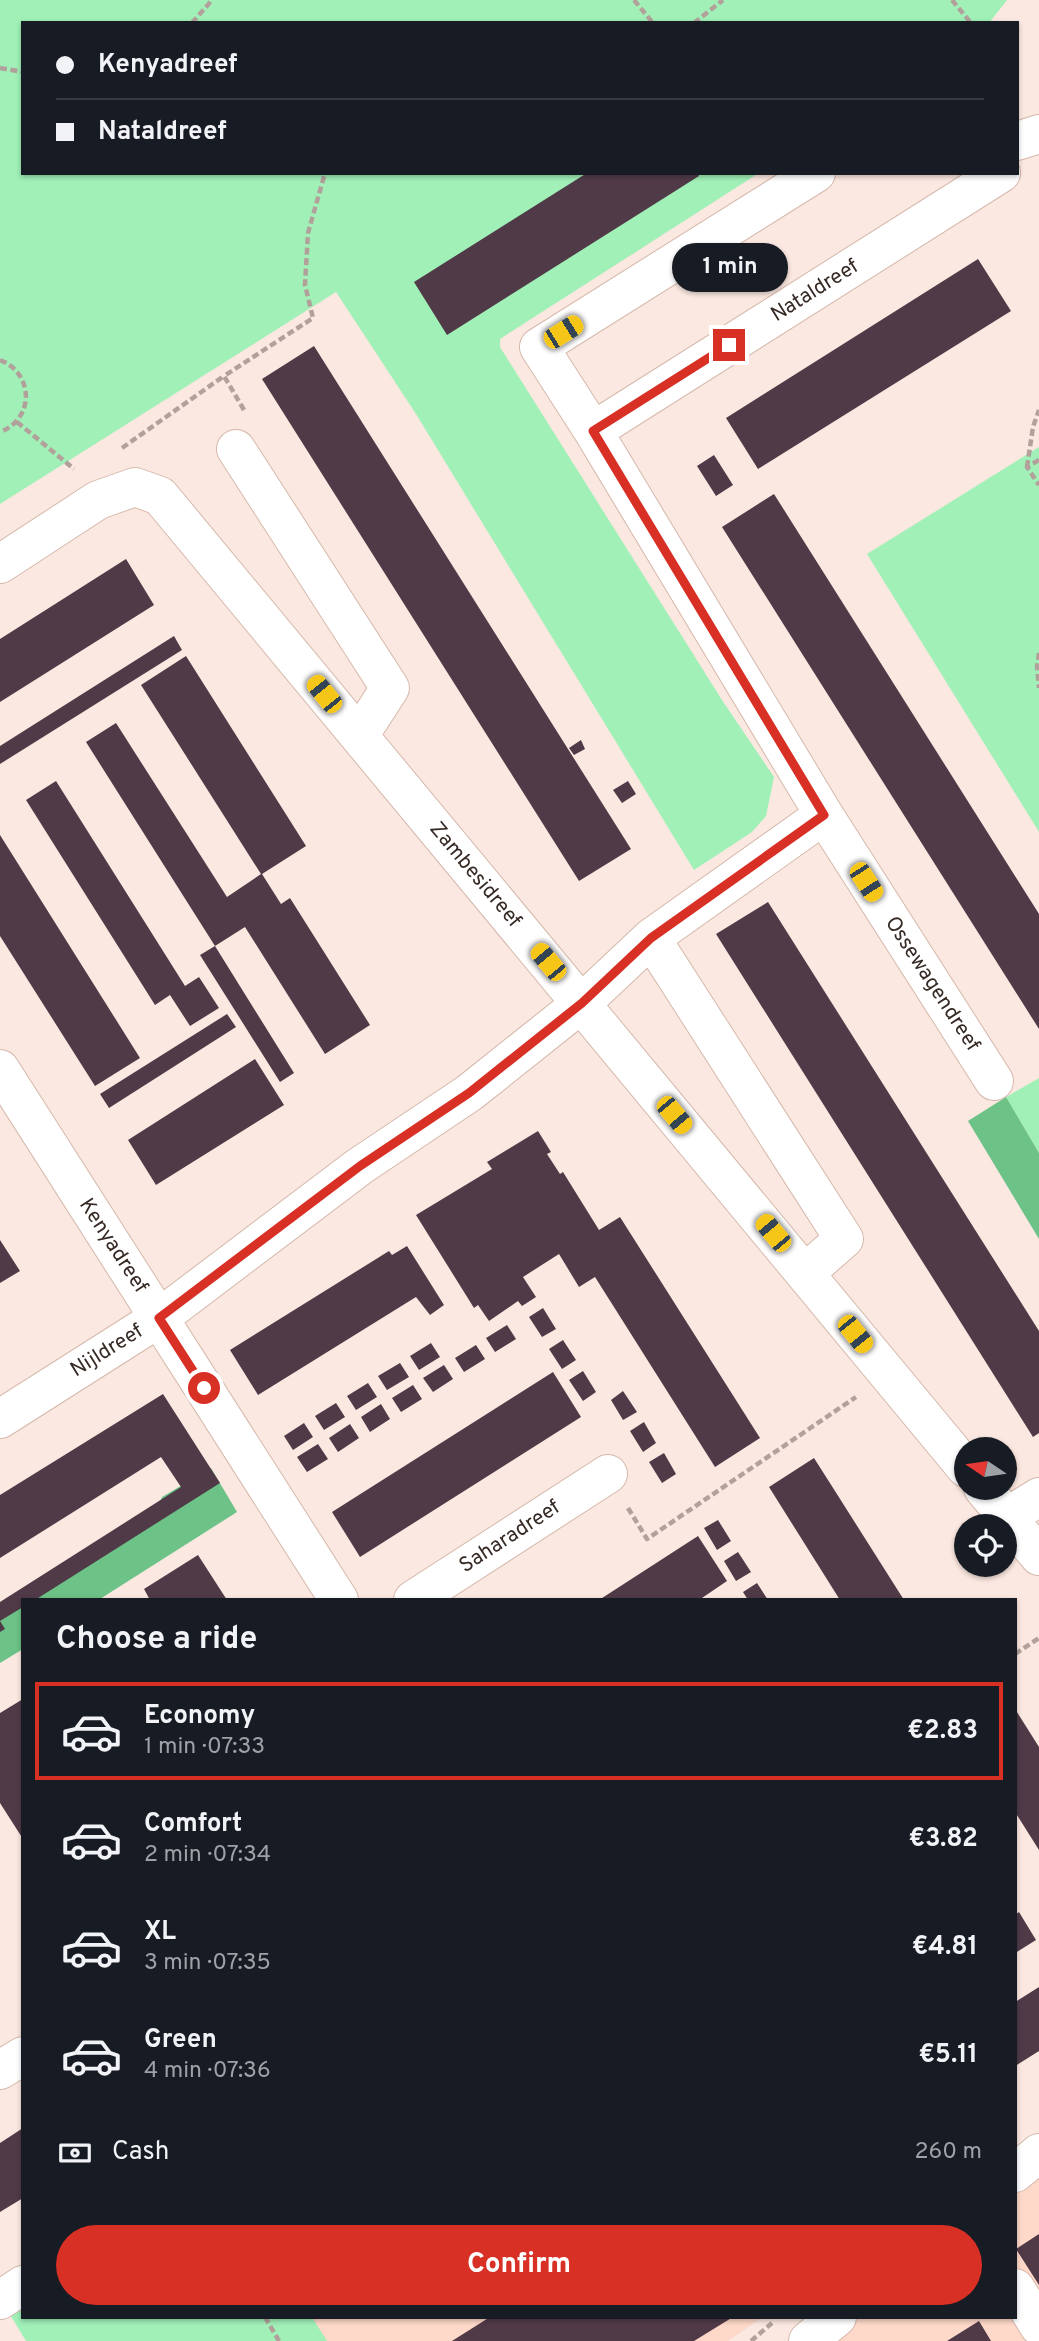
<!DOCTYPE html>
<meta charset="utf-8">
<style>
body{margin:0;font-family:Overpass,sans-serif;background:#242831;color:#f1f3f6;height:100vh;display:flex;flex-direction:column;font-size:26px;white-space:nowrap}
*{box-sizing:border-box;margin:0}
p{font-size:23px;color:#9ea1a6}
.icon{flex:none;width:38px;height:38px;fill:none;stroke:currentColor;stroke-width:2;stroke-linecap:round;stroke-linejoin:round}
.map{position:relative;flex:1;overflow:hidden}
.sheet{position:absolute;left:21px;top:1598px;width:996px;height:721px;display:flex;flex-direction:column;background:#171b24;border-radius:0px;box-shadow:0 2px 5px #0004}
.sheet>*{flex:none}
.banner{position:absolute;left:21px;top:21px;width:998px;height:154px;border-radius:0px;box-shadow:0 2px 5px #0004;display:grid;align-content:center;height:154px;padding:0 35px;background:#171b24}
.needle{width:46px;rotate:283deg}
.tools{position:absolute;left:954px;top:1437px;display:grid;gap:14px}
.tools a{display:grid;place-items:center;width:63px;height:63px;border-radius:50%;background:#171b24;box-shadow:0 2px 5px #0004;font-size:35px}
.end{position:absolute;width:32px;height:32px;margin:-16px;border:9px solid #d93025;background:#fff;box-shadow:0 0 0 4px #fff}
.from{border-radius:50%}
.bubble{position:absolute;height:49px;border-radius:24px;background:#171b24;box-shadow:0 2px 5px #0004;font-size:23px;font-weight:700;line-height:49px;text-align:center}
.car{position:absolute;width:21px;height:42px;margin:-21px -10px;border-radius:9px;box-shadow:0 0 5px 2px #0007;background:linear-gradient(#f5c518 24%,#345 0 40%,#f5c518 0 76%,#345 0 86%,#f5c518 0)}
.banner b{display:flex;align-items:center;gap:24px;height:66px;font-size:26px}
.banner b+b{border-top:2px solid #363941}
.banner i{width:18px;height:18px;background:#f1f3f6}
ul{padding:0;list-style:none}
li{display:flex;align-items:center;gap:21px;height:98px;margin:0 14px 10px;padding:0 21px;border:4px solid transparent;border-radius:0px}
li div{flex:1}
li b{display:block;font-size:26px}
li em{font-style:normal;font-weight:700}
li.selected{border-color:#d93025}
li>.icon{width:63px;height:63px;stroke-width:1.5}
h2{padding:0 35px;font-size:32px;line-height:84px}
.pay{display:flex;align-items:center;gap:18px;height:77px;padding:0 35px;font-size:26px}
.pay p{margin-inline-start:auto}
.button{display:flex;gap:14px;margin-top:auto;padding:14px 35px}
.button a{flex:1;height:80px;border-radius:42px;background:#d93025;color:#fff;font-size:28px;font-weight:700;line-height:80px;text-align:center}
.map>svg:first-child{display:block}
</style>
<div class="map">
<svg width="1039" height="2341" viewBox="0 0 1039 2341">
<rect width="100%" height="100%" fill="#fbe8e0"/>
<path fill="#fed8c8" d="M 1039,2172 L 1039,2341 L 832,2341 L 861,2317 L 1015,2317 L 1015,2192 Z
M 282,2317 L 761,2317 L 761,2318 L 728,2341 L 297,2341 Z"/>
<path fill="#a0f0b7" d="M 0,0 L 1007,0 L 989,23 L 23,23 L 23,173 L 759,173 L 500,339 L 500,347 L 722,700 L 774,777 L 766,816 L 752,832 L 694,870 L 416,414 L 336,292 L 0,504 Z
M 1039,447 L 1039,832 L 867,554 Z
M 1039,1078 L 1039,1153 L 1006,1097 Z
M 23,2305 L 23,2317 L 312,2317 L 327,2341 L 26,2341 L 9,2313 Z"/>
<path fill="#6cc287" d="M 1006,1097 L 1039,1153 L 1039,1239 L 968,1121 Z
M 211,1468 L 237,1512 L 100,1599 L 23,1600 L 23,1649 L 0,1663 L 0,1608 L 157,1508 L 162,1497 Z"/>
<path fill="#503a48" d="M 587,173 L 698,173 L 699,176 L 447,335 L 414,282 Z
M 978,259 L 1011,311 L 758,469 L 726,418 Z
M 314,346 L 631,849 L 579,881 L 262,379 Z
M 714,455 L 733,485 L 716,496 L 697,466 Z
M 774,494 L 1039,914 L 1039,1029 L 722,527 Z
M 126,559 L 154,605 L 0,702 L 0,639 Z
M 174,636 L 182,650 L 0,764 L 0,746 Z
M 186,656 L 306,846 L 262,874 L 281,904 L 290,898 L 370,1025 L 325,1054 L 245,927 L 215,946 L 294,1073 L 280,1082 L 200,955 L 215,946 L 86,742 L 116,723 L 227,897 L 261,874 L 141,685 Z
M 581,740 L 585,749 L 574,755 L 569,748 Z
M 56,781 L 185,986 L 199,977 L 219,1008 L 190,1026 L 170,995 L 155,1005 L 26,800 Z
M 628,781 L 636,794 L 622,803 L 613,790 Z
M 0,835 L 140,1058 L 95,1086 L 0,936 Z
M 768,902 L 1039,1331 L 1039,1433 L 1033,1437 L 716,934 Z
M 227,1014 L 236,1027 L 109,1108 L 100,1094 Z
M 255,1059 L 284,1105 L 156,1185 L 128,1140 Z
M 538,1131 L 551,1152 L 547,1154 L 560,1174 L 563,1172 L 599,1230 L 620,1217 L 760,1438 L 715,1467 L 595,1277 L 579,1287 L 559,1254 L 523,1277 L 536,1297 L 522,1306 L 518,1301 L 489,1321 L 478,1305 L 474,1308 L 416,1215 L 492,1169 L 487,1162 Z
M 0,1240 L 20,1271 L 0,1283 Z
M 407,1246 L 444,1305 L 430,1315 L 416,1297 L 258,1395 L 230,1350 L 389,1251 L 392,1255 Z
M 543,1308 L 556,1329 L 542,1337 L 529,1317 Z
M 507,1325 L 516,1339 L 495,1352 L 486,1338 Z
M 563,1340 L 576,1360 L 562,1369 L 549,1349 Z
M 431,1343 L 440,1357 L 419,1370 L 410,1356 Z
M 476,1345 L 485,1359 L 464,1372 L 455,1358 Z
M 400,1363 L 409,1377 L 387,1390 L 378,1376 Z
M 444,1365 L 453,1379 L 433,1392 L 423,1378 Z
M 583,1371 L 596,1392 L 583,1401 L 569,1380 Z
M 553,1372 L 581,1417 L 360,1557 L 332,1512 Z
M 368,1383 L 377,1397 L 356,1410 L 347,1396 Z
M 413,1385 L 422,1399 L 401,1412 L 392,1398 Z
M 623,1391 L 637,1412 L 623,1420 L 611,1400 Z
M 163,1394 L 220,1483 L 35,1600 L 23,1600 L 23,1607 L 0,1621 L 5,1629 L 0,1632 L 0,1602 L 181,1487 L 161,1457 L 0,1558 L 0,1495 Z
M 336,1403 L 345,1417 L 324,1430 L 315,1416 Z
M 381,1404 L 390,1419 L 370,1432 L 361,1417 Z
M 644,1422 L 656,1443 L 643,1452 L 630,1431 Z
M 304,1423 L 313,1437 L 293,1450 L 284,1436 Z
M 350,1424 L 359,1438 L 338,1452 L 329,1438 Z
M 318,1444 L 328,1459 L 307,1472 L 297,1457 Z
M 664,1453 L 676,1474 L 662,1483 L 649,1462 Z
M 814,1458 L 835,1491 L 904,1600 L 840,1600 L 769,1487 Z
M 718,1520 L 731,1541 L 717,1550 L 704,1528 Z
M 698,1536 L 727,1581 L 699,1600 L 599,1600 Z
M 738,1552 L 751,1572 L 736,1581 L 724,1561 Z
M 198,1555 L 227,1600 L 150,1600 L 144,1589 Z
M 757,1583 L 768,1600 L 748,1600 L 743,1592 Z
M 23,1699 L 23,1839 L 0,1803 L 0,1713 Z
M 1015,1709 L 1039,1747 L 1039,1850 L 1015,1812 Z
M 1019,1912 L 1036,1940 L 1015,1953 L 1015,1915 Z
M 1039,1987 L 1039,2051 L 1015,2066 L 1015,2002 Z
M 23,2128 L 23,2198 L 0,2212 L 0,2143 Z
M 1039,2234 L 1039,2285 L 1016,2249 Z
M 490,2317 L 733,2317 L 694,2341 L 452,2341 Z
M 979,2321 L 991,2341 L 947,2341 Z"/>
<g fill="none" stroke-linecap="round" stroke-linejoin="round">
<defs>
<path id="minor" d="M 1017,141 L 1039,134
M 816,173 L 539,347 L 593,431 L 824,815 L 994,1081
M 593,431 L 1001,173
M 236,449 L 390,688 L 359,736
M 0,564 L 98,500 L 135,487 L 160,496 L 966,1468
M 651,938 L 844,1239 L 806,1272
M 0,1069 L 339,1600
M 0,1419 L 159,1318 L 360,1166 L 469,1093 L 582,1003 L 651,938 L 824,815
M 983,1488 L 1039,1556
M 1007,1517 L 1039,1497
M 413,1600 L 608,1474
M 0,2070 L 23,2056
M 1015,2173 L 1039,2153
M 1015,2288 L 1039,2326
M 0,2300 L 23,2285
M 808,2341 L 837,2317"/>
</defs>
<use href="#minor" stroke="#d5b8ab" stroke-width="40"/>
<path stroke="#b2a19b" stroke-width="4.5" stroke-dasharray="7 3.5" stroke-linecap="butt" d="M 634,0 L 653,23
M 952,0 L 971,23
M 192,23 L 212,0
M 694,23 L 723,0
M 0,68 L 23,72
M 0,360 C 34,373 35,419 0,432
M 244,410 L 224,376 L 313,318 L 305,285 L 308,233 L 325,173
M 17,422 L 74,469
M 122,448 L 224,376
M 1039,460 L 1027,467 L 1039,485
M 1027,467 L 1033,427 L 1039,410
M 1039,653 L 1037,666 L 1039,688
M 628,1508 L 647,1539 L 856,1397
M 1015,1654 L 1039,1638
M 265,2317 L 279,2341
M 751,2341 L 772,2323"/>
<use href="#minor" stroke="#fff" stroke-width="38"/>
</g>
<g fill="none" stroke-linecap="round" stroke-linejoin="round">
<path stroke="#d93025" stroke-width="9" d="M 204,1388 L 159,1318 L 360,1166 L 469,1093 L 582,1003 L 651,938 L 824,815 L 593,431 L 729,345"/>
</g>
<g text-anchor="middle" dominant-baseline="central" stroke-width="7" stroke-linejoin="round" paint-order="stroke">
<g font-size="21" fill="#362a25" stroke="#fff">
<text transform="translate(815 291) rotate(-32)">Nataldreef</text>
<text transform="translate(475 875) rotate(50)">Zambesidreef</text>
<text transform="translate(932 984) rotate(57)">Ossewagendreef</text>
<text transform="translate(113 1246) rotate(57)">Kenyadreef</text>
<text transform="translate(107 1351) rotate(-32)">Nijldreef</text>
<text transform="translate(510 1537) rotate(-33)">Saharadreef</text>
</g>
</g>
</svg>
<div class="tools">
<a><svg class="needle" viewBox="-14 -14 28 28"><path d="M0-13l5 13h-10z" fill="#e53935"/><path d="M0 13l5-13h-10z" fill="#9ea1a6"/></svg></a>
<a><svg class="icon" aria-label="locate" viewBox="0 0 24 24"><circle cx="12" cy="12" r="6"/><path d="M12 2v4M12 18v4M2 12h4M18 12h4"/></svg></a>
</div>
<i class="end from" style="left:204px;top:1388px"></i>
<i class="end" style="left:729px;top:345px"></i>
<div class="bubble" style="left:672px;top:243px;width:116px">1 min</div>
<i class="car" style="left:563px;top:332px;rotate:58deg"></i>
<i class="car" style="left:324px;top:694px;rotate:321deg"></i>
<i class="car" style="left:866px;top:882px;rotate:147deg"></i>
<i class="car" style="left:548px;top:962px;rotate:320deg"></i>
<i class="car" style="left:674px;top:1115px;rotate:140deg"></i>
<i class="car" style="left:773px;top:1233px;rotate:320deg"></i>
<i class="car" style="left:855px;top:1334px;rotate:141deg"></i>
<div class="banner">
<b><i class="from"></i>Kenyadreef</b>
<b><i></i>Nataldreef</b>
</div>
<section class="sheet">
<h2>Choose a ride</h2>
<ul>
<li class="selected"><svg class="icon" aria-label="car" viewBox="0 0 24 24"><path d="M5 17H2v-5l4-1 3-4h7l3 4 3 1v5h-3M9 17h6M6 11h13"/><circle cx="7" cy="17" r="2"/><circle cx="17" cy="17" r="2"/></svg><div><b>Economy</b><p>1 min · 07:33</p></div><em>€2.83</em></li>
<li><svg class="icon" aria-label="car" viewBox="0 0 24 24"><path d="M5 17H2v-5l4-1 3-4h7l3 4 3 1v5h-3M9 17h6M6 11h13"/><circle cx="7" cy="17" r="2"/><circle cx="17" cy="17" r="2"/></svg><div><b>Comfort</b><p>2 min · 07:34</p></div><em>€3.82</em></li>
<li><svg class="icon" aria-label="car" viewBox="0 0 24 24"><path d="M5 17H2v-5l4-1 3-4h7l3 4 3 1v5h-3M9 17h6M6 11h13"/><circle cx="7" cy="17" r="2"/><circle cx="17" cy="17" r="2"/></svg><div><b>XL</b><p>3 min · 07:35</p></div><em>€4.81</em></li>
<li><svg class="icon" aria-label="car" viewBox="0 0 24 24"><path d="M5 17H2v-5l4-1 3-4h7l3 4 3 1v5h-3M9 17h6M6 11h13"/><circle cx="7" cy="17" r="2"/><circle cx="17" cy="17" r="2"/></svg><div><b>Green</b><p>4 min · 07:36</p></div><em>€5.11</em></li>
</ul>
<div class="pay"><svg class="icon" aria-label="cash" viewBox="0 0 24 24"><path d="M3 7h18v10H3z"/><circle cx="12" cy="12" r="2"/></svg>Cash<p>260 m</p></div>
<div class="button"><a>Confirm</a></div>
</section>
</div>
